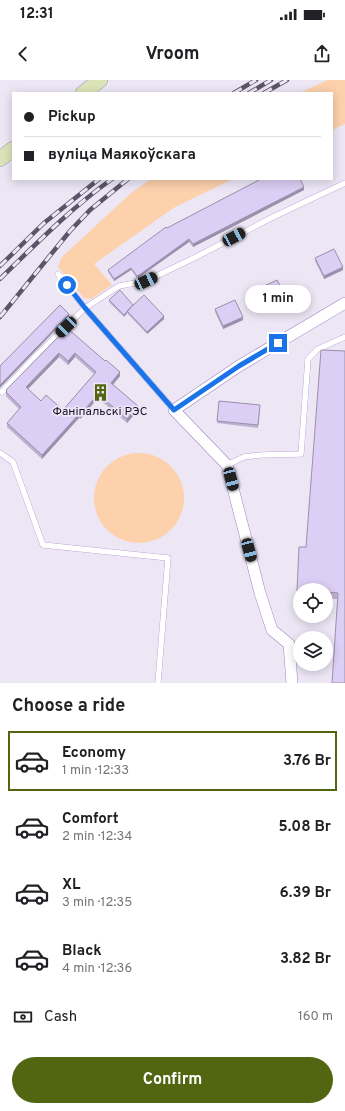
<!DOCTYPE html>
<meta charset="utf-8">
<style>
body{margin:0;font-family:Overpass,sans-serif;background:#f2f2f2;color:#202124;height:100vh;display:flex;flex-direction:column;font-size:15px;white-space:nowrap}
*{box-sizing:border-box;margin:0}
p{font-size:13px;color:#757577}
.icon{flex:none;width:22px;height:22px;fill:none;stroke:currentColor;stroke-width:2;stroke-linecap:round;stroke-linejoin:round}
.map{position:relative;height:603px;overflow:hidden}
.drawer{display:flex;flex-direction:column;background:#fff;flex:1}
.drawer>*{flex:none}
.guide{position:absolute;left:12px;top:12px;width:321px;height:88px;border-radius:0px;box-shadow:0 2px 10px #0003;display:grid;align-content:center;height:88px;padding:0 12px;background:#fff}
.fabs{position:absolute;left:293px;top:503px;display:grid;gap:8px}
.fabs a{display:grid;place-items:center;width:40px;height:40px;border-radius:50%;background:#fff;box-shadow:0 2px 10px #0003;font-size:20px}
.end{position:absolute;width:18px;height:18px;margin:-9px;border:5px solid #1a73e8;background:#fff;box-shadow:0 0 0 2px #fff}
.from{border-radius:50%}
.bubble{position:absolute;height:28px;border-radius:14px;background:#fff;box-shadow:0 2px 10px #0003;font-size:13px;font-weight:700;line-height:28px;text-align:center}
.car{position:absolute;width:12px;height:24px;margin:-12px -6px;border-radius:5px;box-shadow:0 0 3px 1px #0007;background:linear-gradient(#222 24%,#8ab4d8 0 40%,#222 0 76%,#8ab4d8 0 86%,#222 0)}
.guide b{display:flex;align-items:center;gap:14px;height:38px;font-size:15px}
.guide b+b{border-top:1px solid #e0e0e0}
.guide i{width:10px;height:10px;background:#202124}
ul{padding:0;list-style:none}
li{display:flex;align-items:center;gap:12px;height:60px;margin:0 8px 6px;padding:0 4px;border:2px solid transparent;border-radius:0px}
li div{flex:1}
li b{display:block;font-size:15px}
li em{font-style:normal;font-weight:700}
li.active{border-color:#526611}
li>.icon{width:36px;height:36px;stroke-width:1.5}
h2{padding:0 12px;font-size:18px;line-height:48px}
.pay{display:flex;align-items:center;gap:10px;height:44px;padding:0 12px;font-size:15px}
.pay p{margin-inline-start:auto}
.action{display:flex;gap:8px;margin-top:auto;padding:8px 12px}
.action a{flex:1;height:46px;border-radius:24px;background:#526611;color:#fff;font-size:16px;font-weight:700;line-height:46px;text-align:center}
.status{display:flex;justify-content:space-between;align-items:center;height:28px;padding:0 20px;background:#fff;direction:ltr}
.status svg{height:11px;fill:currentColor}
header{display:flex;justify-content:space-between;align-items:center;height:52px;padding:0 12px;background:#fff;font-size:18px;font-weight:700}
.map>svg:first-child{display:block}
</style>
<div class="status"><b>12:31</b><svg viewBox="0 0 49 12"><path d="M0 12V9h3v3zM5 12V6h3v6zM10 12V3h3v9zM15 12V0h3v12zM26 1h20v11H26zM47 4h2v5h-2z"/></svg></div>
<header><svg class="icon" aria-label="back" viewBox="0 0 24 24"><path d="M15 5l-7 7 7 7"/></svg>Vroom<svg class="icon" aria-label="share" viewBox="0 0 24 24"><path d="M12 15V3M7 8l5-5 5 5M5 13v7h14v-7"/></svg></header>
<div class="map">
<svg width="345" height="603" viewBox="0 0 345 603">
<rect width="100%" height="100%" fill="#ece6f5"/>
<path fill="#fcd1ac" d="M 328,0 L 345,0 L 345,44 L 332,50 L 332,13 L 299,13 Z
M 151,99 L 233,99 L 175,127 L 94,184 L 112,205 L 91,219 L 84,218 L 58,187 L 61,178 L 131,113 Z
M94 418a45 45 0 1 1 90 0a45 45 0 1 1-90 0Z"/>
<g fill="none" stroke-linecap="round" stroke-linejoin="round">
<defs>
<path id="lane" d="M 58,194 L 85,228 L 174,330
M 2,312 L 40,272 L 85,228 L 119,206 L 146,201 L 196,177 L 273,137 L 345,103
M 0,373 L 13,382 L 43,465 L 168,478 L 158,603
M 227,385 L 244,377 L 261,375 L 301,374 L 308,279 L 318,269 L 345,257"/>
<path id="street" d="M 292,603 L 289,564 L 272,550 L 260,513 L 227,385 L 174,330 L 239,286 L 345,223"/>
<path id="secondary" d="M 83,13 L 100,0
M 0,79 L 13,69"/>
</defs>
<use href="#lane" stroke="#9f84c7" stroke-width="6"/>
<use href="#street" stroke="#9f84c7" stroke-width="12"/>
<use href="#secondary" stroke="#9f84c7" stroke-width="16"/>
<use href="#lane" stroke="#fff" stroke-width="5.5"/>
<use href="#street" stroke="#fff" stroke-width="11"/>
<use href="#secondary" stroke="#dbe4b7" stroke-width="15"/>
<defs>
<path id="rail" d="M 234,13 L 256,0
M 249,13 L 271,0
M 264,13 L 287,0
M 0,186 L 44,143 L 99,99
M 0,199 C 36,164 71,128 112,99
M 0,237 L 70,151 L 90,130 L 128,99"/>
</defs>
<use href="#rail" stroke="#5d546a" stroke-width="4.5"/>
<use href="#rail" stroke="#ece6f5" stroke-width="3" stroke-dasharray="9" stroke-linecap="butt"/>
</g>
<path fill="#bdb1d2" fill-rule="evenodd" d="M 304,110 L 193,167 L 189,162 L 138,198 L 137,198 L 131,190 L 114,201 L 108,192 L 108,190 L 167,148 Z
M 315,178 L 343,190 L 324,199 L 315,181 Z
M 258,209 L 286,219 L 267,229 L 258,212 Z
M 109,220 L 133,225 L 164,239 L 147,254 L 127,233 L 124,237 L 109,222 Z
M 215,229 L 243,240 L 223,249 L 215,232 Z
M 67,248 L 120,296 L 113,304 L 138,330 L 127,343 L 98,318 L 80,339 L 79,338 L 42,379 L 7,347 L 7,343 L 19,329 L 6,316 L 6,310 ZM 59,277 L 68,285 L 75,277 L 94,294 L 63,330 L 41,321 L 28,309 Z
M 345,271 L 337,519 L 326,519 L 326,510 L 300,510 L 300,518 L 297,518 L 297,511 Z
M 260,328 L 258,348 L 217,343 L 217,341 Z"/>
<path fill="#9a90ab" d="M 304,107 L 304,110 L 193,167 L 193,164 Z
M 189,159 L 189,162 L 138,198 L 138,196 Z
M 343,187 L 343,190 L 324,199 L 324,196 Z
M 131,188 L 131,190 L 114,201 L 114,199 Z
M 286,216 L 286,219 L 267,229 L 267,226 Z
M 127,231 L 127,233 L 124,237 L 124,235 Z
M 69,234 L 69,236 L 0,308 L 0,305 Z
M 164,236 L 164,239 L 147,254 L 147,252 Z
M 243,237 L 243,240 L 223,249 L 223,246 Z
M 59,273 L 59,277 L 26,311 L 26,307 Z
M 75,273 L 75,277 L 68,285 L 68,281 Z
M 120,292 L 120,296 L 111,307 L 111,303 Z
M 98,314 L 98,318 L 80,339 L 80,335 Z
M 138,326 L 138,330 L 127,343 L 127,339 Z
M 79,334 L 79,338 L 42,379 L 42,375 Z"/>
<path fill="#dccef4" stroke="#9a90ab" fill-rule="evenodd" d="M 261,99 L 300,99 L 304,107 L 193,164 L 189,159 L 138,196 L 137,196 L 131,188 L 114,199 L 108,190 L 166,147 L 167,148 Z
M 334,169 L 343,187 L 324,196 L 315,178 Z
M 277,200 L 286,216 L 267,226 L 258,209 Z
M 120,210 L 133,225 L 124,235 L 109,220 Z
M 144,215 L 164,236 L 147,252 L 127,231 Z
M 235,220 L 243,237 L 223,246 L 215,229 Z
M 60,225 L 69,234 L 0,305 L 0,286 Z
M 67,248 L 105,281 L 106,280 L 120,292 L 111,303 L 138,326 L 127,339 L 98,314 L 80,335 L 79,334 L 42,375 L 7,343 L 21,327 L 6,312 L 7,311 L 6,310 ZM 59,273 L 68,281 L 75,273 L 96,292 L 63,330 L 46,315 L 41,321 L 26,307 Z
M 321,270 L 345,271 L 345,603 L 332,603 L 338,513 L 326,512 L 326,510 L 300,510 L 300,511 L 297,511 L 299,467 L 306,467 Z
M 219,321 L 260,325 L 258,345 L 217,341 Z"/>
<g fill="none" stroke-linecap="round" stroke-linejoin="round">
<path stroke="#1a73e8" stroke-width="5" d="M 67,205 L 85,228 L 174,330 L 239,286 L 278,263"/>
</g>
<defs>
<symbol id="building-bare" viewBox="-9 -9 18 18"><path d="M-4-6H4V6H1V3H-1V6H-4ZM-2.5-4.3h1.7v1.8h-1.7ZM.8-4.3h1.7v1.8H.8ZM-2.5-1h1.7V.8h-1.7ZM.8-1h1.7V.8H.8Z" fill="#526611" stroke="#ece6f5" stroke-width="2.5" paint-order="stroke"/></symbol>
</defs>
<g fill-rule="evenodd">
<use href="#building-bare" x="88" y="300" width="25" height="25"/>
</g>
<g text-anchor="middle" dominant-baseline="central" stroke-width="3.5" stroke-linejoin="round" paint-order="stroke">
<g font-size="12" fill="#1a0f28" stroke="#ece6f5">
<text x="100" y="332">Фаніпальскі РЭС</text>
</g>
</g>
</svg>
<div class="fabs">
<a><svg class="icon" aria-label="locate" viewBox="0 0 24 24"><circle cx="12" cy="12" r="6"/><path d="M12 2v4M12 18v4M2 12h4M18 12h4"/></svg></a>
<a><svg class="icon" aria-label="layers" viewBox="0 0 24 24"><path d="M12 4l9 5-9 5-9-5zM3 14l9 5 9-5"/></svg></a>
</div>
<i class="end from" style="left:67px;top:205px"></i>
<i class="end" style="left:278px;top:263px"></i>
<div class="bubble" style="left:245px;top:205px;width:66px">1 min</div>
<i class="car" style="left:234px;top:157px;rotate:62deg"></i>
<i class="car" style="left:146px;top:201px;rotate:65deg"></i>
<i class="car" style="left:66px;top:247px;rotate:226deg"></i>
<i class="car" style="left:231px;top:399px;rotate:165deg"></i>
<i class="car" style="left:249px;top:470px;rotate:165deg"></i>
<div class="guide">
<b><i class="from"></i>Pickup</b>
<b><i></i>вуліца Маякоўскага</b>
</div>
</div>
<section class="drawer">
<h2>Choose a ride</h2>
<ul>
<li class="active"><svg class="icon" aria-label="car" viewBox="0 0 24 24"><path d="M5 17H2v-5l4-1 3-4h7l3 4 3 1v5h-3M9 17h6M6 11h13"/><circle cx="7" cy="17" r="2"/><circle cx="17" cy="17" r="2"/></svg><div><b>Economy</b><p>1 min · 12:33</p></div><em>3.76 Br</em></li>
<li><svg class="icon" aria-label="car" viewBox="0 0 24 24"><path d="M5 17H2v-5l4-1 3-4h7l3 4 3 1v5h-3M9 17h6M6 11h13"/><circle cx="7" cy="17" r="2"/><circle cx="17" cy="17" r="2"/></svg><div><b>Comfort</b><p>2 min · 12:34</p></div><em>5.08 Br</em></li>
<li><svg class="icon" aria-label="car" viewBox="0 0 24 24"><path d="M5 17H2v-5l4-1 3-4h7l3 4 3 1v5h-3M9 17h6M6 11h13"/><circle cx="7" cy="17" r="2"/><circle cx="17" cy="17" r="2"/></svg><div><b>XL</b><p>3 min · 12:35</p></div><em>6.39 Br</em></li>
<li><svg class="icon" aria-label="car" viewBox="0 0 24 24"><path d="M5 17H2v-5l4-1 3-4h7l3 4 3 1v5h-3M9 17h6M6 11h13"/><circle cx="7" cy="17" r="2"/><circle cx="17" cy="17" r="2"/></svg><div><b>Black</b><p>4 min · 12:36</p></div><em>3.82 Br</em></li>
</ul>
<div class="pay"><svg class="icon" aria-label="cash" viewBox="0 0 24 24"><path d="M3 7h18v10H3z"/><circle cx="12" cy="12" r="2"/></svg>Cash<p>160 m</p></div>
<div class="action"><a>Confirm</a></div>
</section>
